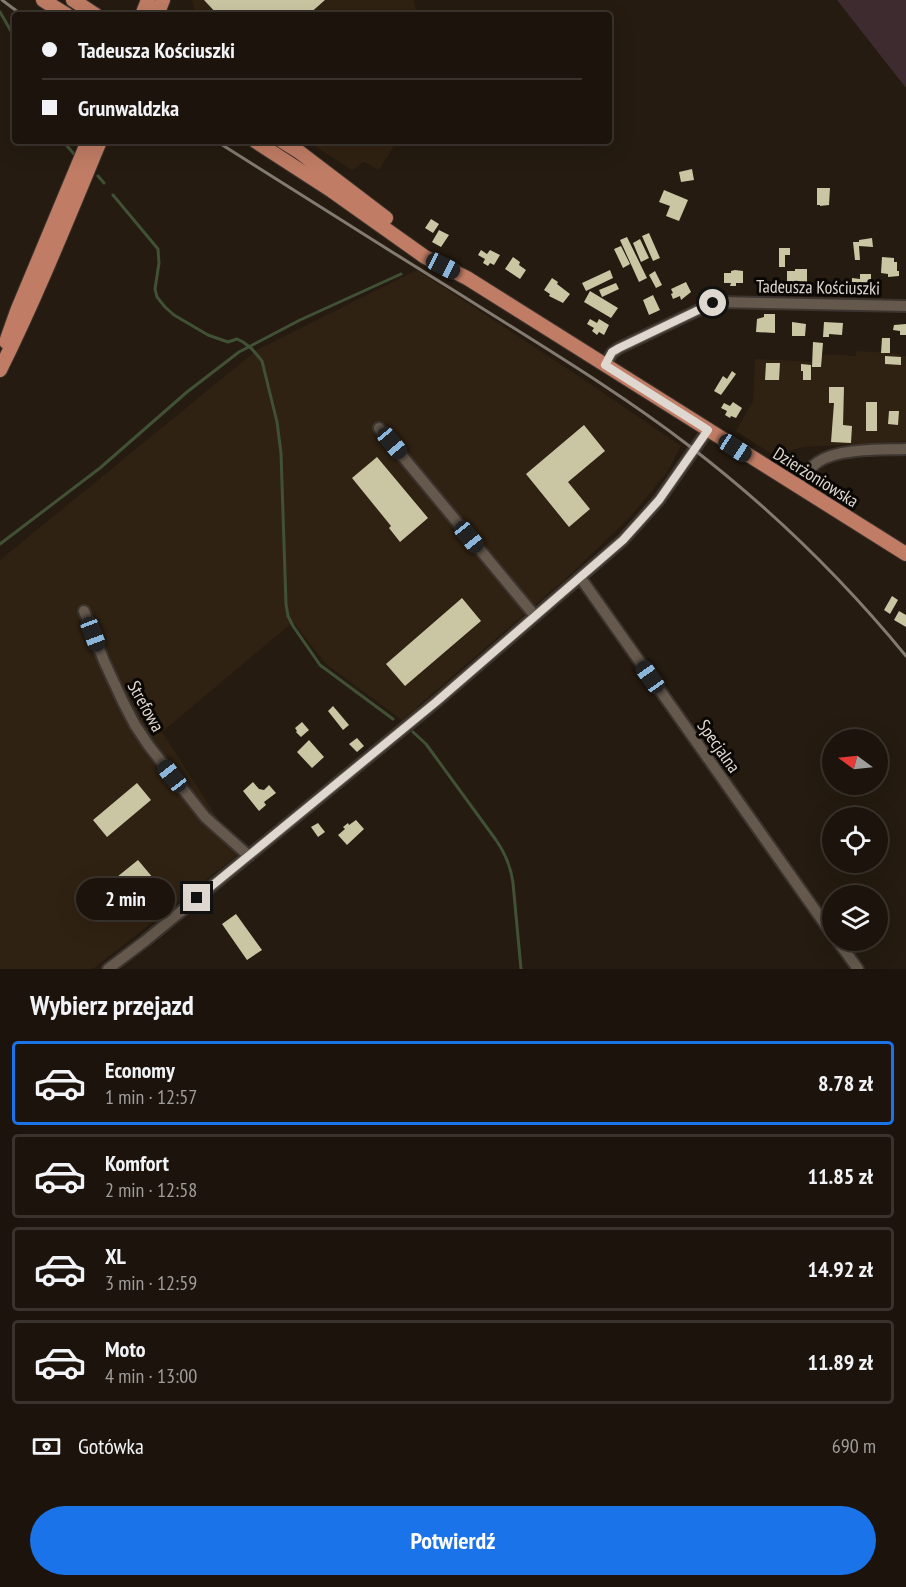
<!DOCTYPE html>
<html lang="pl">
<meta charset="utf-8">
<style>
body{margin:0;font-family:"PT Sans Narrow",sans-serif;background:#29211a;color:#f1f3f6;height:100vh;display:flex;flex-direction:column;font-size:22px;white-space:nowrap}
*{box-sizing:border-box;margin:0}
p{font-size:20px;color:#a09e9d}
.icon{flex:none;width:33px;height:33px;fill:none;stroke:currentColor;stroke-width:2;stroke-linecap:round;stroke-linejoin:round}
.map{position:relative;height:969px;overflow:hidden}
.sheet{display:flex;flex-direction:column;background:#1c140c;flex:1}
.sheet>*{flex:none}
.top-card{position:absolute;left:12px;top:12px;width:600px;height:132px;border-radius:6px;box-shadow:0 6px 24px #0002,0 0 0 2px #3a332d;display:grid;align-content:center;height:132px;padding:0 30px;background:#1c140c}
.needle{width:39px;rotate:285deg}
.fabs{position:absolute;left:822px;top:729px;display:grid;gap:12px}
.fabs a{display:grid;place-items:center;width:66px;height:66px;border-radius:50%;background:#1c140c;box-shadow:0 6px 24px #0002,0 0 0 2px #3a332d;font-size:30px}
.end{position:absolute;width:27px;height:27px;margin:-14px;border:8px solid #dfd8d1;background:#111;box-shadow:0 0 0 3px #111}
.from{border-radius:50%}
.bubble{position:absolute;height:42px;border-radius:21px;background:#1c140c;box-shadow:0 6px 24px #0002,0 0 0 2px #3a332d;font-size:20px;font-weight:600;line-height:42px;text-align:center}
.car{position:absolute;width:18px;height:36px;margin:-18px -9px;border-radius:8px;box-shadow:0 0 4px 2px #0007;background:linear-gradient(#222 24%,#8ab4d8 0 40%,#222 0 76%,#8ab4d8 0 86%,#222 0)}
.top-card b{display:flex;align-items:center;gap:21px;height:57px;font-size:22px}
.top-card b+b{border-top:2px solid #3a332d}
.top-card i{width:15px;height:15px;background:#f1f3f6}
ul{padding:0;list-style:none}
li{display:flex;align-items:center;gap:18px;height:84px;margin:0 12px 9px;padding:0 18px;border:3px solid #3a332d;border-radius:6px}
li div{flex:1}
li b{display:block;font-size:22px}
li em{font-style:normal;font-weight:600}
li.selected{border-color:#1a73e8}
li>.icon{width:54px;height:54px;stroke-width:1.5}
h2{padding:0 30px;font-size:27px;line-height:72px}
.pay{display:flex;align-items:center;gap:15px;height:66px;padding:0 30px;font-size:22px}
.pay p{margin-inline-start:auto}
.action{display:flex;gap:12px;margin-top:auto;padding:12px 30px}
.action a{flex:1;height:69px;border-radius:36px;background:#1a73e8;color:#fff;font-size:24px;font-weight:600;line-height:69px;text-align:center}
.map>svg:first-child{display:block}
</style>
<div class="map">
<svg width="906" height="969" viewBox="0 0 906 969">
<rect width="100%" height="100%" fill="#251b10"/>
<path fill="#302212" d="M 192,0 L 414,0 L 417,15 L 196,15 Z
M 307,141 L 397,141 L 379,170 L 364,162 L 352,170 Z
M 417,270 L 580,377 L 681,446 L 666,474 L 631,516 L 572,573 L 402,720 L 326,664 L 293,622 L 162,732 L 240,853 L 93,969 L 0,969 L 0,560 L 257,350 Z
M 856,351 L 890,353 L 899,354 L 899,356 L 906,356 L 906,441 L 804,447 L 772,454 L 736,431 L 753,401 L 755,359 L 812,362 L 813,354 L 856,356 Z"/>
<path fill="#3e2b2f" d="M 837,0 L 906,0 L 906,88 Z"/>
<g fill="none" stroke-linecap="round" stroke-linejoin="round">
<path stroke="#405136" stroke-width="3" d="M 0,12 L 15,38
M 66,141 L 67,146 L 74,154
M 98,176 L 104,183
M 113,195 L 158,249 L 159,263 L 155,289 L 157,297 L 165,307 L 174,315 L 208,335 L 228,342 L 237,339 L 243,342 L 252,349 L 262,361 L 277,422 L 281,453 L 286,604 L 288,616 L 293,626 L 320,665 L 393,719
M 0,544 L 100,468 L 187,392 L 239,352 L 300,320 L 401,274
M 413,732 L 426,744 L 496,840 C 505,853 511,867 513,883 L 521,969"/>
</g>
<path fill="#cac6a3" d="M 204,0 L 325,0 L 308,15 L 305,15 L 300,10 L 294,15 L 218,15 Z
M 692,169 L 694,180 L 681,182 L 679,172 Z
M 817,188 L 830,188 L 829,205 L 820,206 L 820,205 L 817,205 Z
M 664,190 L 688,200 L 679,221 L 666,216 L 670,206 L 659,202 Z
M 431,219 L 439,224 L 433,233 L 425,228 Z
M 439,230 L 449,235 L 441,247 L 432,242 Z
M 649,233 L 660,258 L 653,261 L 642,236 Z
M 627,237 L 647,278 L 639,282 L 620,240 Z
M 872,238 L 873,247 L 859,246 L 860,260 L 855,260 L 853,242 L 859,242 L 859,240 Z
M 640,239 L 649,258 L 641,262 L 633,243 Z
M 621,246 L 630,264 L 623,268 L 614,249 Z
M 779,248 L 790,248 L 790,255 L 785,255 L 785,267 L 779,267 Z
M 481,250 L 487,254 L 490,250 L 500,255 L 494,265 L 490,263 L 488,266 L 483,263 L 485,259 L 478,255 Z
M 513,257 L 520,262 L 519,265 L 526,270 L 520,279 L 505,269 Z
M 882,257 L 894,258 L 894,262 L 897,262 L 897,271 L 899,271 L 899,276 L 888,277 L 888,274 L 881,273 Z
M 795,269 L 807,269 L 807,287 L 787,288 L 787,271 L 795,271 Z
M 610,270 L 613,278 L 586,291 L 582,283 Z
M 735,270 L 743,271 L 743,283 L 736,283 L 736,286 L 730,286 L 731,283 L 724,283 L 724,273 L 731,273 L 731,271 Z
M 655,271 L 662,285 L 656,288 L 649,275 Z
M 860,274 L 871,274 L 871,286 L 852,285 L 852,278 L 860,279 Z
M 552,278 L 558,282 L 557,284 L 570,294 L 563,303 L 549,296 L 550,294 L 544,290 Z
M 686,282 L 691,292 L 681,300 L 680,296 L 673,299 L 671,294 L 673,293 L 671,289 Z
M 616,283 L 619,289 L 602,297 L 599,290 Z
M 590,291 L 618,308 L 611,318 L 584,302 Z
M 653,295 L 660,310 L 649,315 L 643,300 Z
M 764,314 L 775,314 L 775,333 L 756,332 L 757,319 L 764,317 Z
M 590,319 L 597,323 L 599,319 L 609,325 L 604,335 L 599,332 L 597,335 L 592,331 L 594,328 L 587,324 Z
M 792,322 L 806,324 L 805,336 L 792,336 Z
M 824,322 L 843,323 L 842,335 L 829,334 L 829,337 L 823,337 Z
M 906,324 L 906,335 L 900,335 L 900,331 L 893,330 L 894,325 Z
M 882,338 L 890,338 L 890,353 L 881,353 Z
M 813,342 L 823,343 L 821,367 L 812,367 Z
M 885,356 L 901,357 L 901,365 L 885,364 Z
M 766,363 L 780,363 L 779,380 L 765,380 Z
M 801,364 L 811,365 L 811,380 L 803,380 L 803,371 L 801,371 Z
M 732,371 L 736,374 L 721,395 L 714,391 L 723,376 L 727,379 Z
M 829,387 L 844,387 L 843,425 L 852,426 L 851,443 L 831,442 L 834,403 L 829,403 Z
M 733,402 L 742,408 L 736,418 L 731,416 L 730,418 L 725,415 L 727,411 L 721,408 L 724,403 L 730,406 Z
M 866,402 L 877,402 L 877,431 L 866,431 Z
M 889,411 L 899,411 L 898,425 L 888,424 Z
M 584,425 L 605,451 L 568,482 L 590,509 L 569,527 L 526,474 Z
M 377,457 L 428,518 L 400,542 L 389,528 L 391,526 L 352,478 Z
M 892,596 L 898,600 L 890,614 L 884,610 Z
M 462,598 L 481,621 L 405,686 L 386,664 Z
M 899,611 L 906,615 L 906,627 L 894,620 Z
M 333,706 L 349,725 L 343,730 L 328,711 Z
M 302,722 L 309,730 L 301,737 L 296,732 L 297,731 L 295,728 Z
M 357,738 L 364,746 L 357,752 L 349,744 Z
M 309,740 L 324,757 L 312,768 L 297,752 Z
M 253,782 L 259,789 L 264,790 L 269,785 L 276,793 L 264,802 L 266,805 L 259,811 L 243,791 Z
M 137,783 L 151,800 L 107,837 L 93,820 Z
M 356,820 L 364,829 L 347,845 L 338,835 L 345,829 L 343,827 L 348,823 L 349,825 Z
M 318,823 L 325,832 L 318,837 L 311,827 Z
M 138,860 L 164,891 L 143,909 L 117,877 Z
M 236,914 L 262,950 L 247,960 L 222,924 Z"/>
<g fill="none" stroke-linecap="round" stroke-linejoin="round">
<defs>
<path id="minor" d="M 605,365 L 612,353 L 619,348 L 711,304 L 718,302 L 906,306
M 379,428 L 535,616
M 797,486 C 803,478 809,468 818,462 C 838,448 882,450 906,449
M 580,577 L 832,934
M 84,611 L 104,661 L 123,702 L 135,725 L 149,746 L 205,817 L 249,856
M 837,940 L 858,969
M 108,969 L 145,941 L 436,702 L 623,540 L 659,500 L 708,430"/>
<path id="major" d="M 43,0 L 67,15
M 73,0 L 96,15
M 142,15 L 148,0
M 157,15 L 163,0
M 255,141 L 332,191 L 425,257 L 467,278 L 906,554
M 282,141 L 298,151 L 386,218
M 6,342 L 17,311 L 88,141
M 0,370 C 37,295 68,218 100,141"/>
</defs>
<use href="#minor" stroke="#3c342f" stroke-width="14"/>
<use href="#major" stroke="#3c342f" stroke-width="16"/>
<use href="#minor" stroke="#65594d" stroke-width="10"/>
<use href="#major" stroke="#c07c64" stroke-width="14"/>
<path stroke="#837b72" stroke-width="3" d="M 2,0 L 22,15
M 216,141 C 297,192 377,243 458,293 C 535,342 615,389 688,445 C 769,507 842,578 906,656"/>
</g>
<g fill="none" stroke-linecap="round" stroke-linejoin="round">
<path stroke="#dfd8d1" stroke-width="8" d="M 197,898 L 436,702 L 623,540 L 659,500 L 708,430 L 605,365 L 612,352 L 619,348 L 713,303"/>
</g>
<g text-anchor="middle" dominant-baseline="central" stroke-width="6" stroke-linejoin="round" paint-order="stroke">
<g font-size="18" fill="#dfd8d1" stroke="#0b0704">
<text transform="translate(818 287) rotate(1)">Tadeusza Kościuszki</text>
<text transform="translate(816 477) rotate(32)">Dzierżoniowska</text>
<text transform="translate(146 706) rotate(61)">Strefowa</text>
<text transform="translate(719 746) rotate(55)">Specjalna</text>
</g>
</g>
</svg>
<div class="fabs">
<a><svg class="needle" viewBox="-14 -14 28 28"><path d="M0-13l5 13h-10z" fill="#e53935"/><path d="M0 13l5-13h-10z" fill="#a09e9d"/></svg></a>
<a><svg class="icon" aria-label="locate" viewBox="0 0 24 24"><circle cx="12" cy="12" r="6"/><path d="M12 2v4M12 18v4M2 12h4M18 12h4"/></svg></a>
<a><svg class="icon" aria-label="layers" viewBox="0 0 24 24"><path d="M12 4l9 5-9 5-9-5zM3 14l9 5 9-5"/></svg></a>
</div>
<i class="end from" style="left:713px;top:303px"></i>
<i class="end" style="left:197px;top:898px"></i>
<div class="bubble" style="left:76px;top:878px;width:99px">2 min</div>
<i class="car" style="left:443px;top:266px;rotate:117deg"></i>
<i class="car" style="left:392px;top:443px;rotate:140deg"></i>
<i class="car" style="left:735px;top:448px;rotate:123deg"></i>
<i class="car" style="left:469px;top:537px;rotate:141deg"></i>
<i class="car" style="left:93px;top:634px;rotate:159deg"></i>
<i class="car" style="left:650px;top:677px;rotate:325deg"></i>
<i class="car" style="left:172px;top:776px;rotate:322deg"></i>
<div class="top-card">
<b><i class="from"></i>Tadeusza Kościuszki</b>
<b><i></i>Grunwaldzka</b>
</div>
</div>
<section class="sheet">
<h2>Wybierz przejazd</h2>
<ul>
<li class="selected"><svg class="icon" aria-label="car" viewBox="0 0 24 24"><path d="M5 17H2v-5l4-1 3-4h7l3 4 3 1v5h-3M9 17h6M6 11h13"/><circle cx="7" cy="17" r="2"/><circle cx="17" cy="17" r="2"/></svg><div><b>Economy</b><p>1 min · 12:57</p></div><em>8.78 zł</em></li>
<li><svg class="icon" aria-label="car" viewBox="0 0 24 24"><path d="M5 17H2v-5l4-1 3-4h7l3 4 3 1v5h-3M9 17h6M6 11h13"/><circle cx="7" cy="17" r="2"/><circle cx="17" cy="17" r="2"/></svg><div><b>Komfort</b><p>2 min · 12:58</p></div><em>11.85 zł</em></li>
<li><svg class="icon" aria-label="car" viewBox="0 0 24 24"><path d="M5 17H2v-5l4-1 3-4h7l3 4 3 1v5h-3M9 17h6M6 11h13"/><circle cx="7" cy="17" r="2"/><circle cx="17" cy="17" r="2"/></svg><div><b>XL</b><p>3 min · 12:59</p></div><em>14.92 zł</em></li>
<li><svg class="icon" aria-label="car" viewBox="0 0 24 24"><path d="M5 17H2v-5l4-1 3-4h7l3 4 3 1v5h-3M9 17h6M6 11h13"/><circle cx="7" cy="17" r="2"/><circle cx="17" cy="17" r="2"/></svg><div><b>Moto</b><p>4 min · 13:00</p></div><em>11.89 zł</em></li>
</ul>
<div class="pay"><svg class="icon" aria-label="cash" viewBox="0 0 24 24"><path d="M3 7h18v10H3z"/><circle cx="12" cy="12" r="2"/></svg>Gotówka<p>690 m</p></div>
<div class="action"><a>Potwierdź</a></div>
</section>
